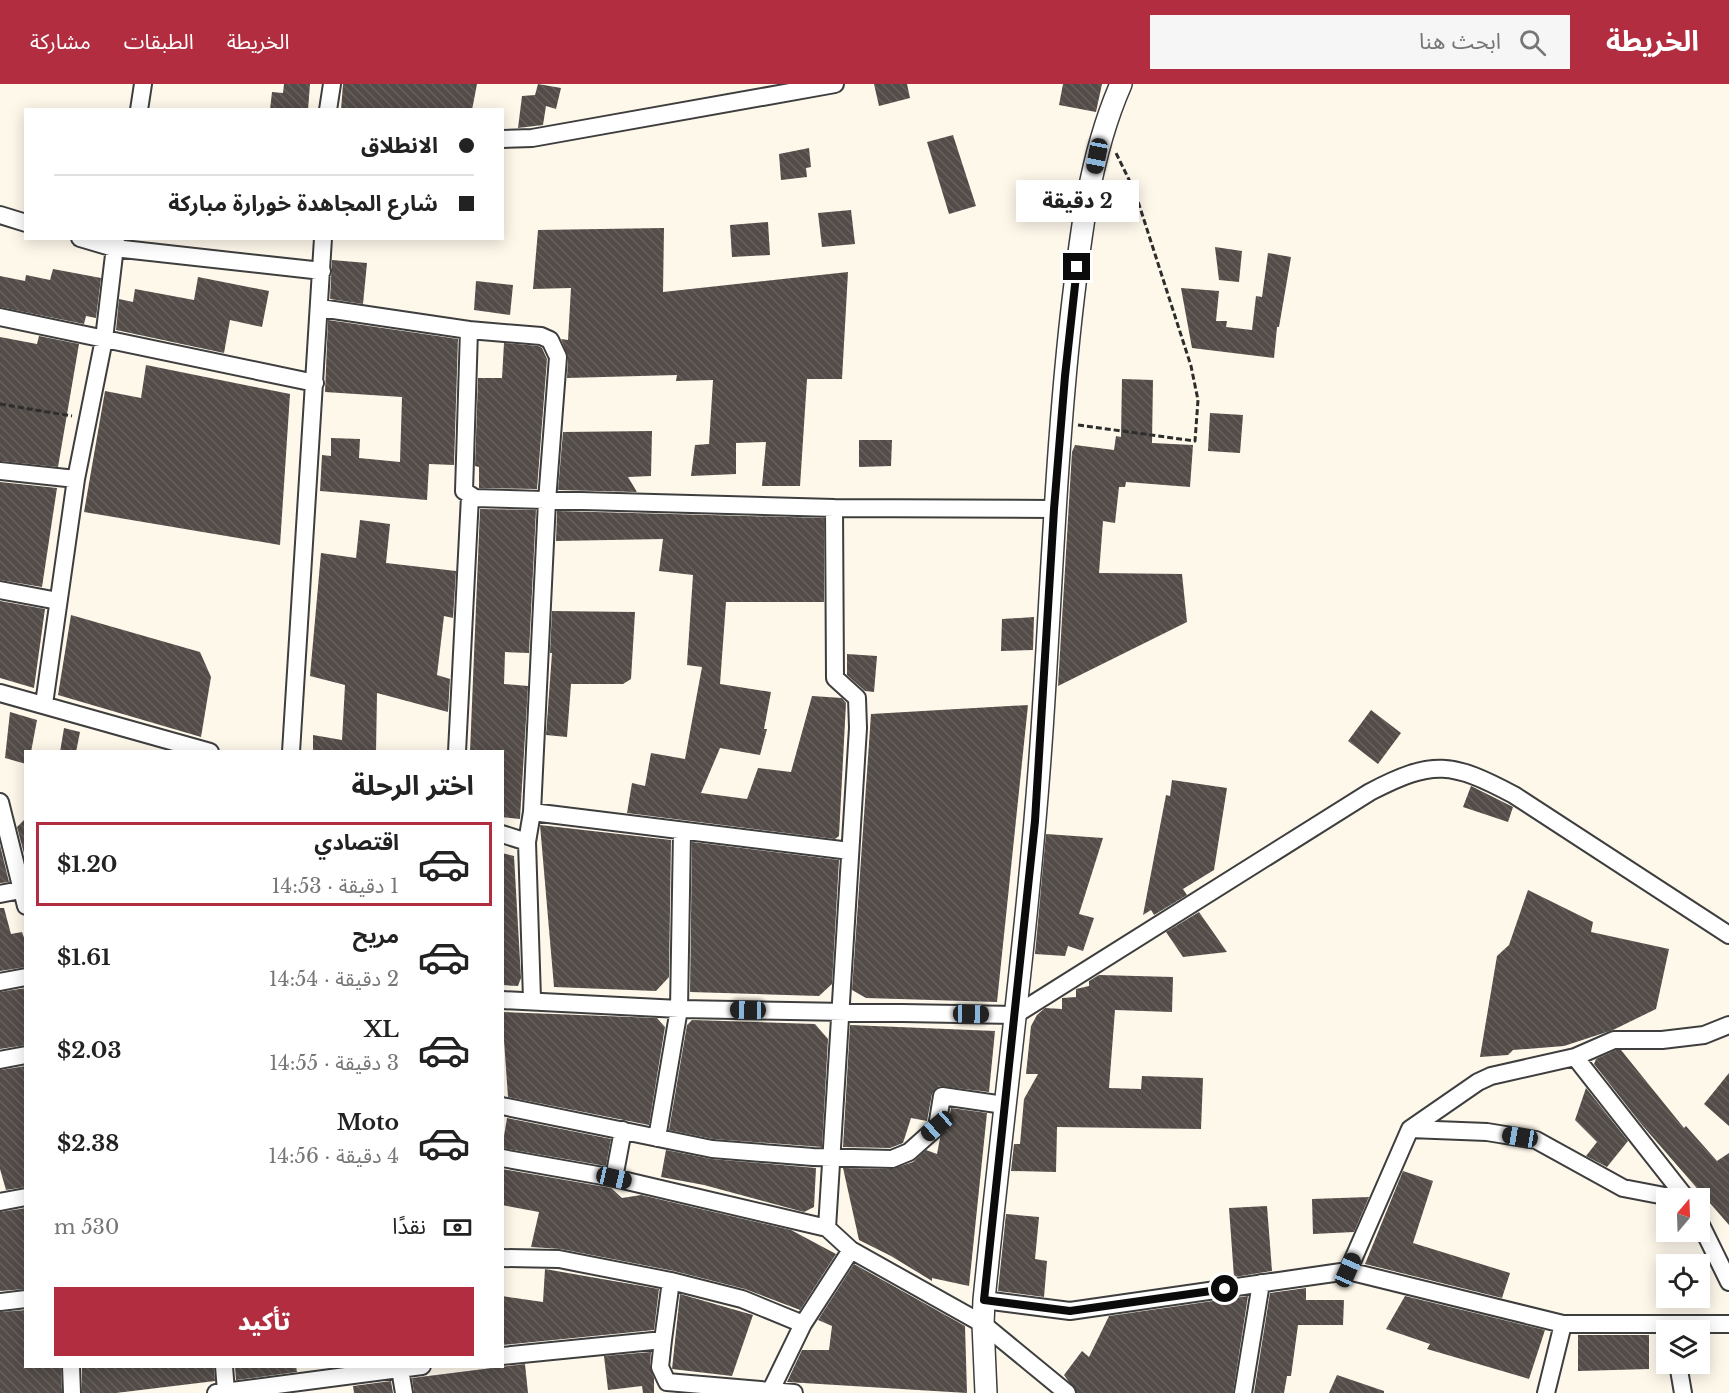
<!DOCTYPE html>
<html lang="ar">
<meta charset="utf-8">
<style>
body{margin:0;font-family:"Libre Baskerville","Noto Sans Arabic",serif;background:#f6f6f6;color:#222;direction:rtl;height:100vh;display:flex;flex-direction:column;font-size:22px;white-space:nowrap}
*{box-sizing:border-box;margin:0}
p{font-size:20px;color:#767676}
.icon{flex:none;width:33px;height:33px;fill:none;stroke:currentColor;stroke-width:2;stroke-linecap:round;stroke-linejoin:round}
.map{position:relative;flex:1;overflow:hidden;direction:ltr}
.details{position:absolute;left:24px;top:666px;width:480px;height:618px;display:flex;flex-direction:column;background:#fff;border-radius:0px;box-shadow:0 3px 15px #0003;direction:rtl}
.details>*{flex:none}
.top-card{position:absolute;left:24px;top:24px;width:480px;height:132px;border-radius:0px;box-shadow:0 3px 15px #0003;direction:rtl;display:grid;align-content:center;height:132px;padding:0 30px;background:#fff}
.needle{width:39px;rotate:19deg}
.controls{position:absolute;left:1656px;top:1104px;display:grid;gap:12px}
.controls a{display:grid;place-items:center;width:54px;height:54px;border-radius:0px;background:#fff;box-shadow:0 3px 15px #0003;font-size:30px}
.end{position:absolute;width:27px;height:27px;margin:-14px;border:8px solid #0b0b0b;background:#fff;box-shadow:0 0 0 3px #fff}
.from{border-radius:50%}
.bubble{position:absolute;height:42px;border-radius:0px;background:#fff;box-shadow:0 3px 15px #0003;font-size:20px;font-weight:800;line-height:42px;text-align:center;direction:rtl}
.car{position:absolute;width:18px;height:36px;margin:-18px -9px;border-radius:8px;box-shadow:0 0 4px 2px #0007;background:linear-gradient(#222 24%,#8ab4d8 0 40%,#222 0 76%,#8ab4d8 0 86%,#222 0)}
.top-card b{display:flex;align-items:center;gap:21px;height:57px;font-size:22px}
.top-card b+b{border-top:2px solid #e0e0e0}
.top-card i{width:15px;height:15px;background:#222}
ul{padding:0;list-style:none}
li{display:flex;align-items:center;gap:18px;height:84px;margin:0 12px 9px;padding:0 18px;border:3px solid transparent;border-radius:0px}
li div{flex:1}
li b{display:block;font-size:22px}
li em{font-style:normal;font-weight:800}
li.active{border-color:#b12d3f}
li>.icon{width:54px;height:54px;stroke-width:1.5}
h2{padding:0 30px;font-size:27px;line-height:72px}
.pay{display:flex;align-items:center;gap:15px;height:66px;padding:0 30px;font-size:22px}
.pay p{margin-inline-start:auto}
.button{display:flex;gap:12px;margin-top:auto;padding:12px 30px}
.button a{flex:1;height:69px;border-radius:0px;background:#b12d3f;color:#fff;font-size:24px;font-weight:800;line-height:69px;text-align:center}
header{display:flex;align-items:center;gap:36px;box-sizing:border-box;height:84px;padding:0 30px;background:#b12d3f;color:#fff}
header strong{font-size:28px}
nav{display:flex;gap:33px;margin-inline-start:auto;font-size:21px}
.search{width:420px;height:54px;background:#f6f6f6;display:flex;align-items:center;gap:15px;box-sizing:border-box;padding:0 21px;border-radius:0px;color:#767676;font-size:22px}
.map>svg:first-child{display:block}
</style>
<header>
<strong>الخريطة</strong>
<div class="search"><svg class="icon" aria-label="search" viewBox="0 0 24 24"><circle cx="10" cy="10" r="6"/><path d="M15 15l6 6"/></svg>ابحث هنا</div>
<nav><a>الخريطة</a><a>الطبقات</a><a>مشاركة</a></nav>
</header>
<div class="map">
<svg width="1729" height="1309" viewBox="0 0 1729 1309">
<defs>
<pattern id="building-back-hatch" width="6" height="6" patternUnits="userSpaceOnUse" patternTransform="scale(1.5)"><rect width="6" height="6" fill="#534c48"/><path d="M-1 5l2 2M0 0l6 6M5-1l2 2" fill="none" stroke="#67615e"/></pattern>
</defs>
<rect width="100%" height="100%" fill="#fef8eb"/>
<path fill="url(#building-back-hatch)" d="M 284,0 L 310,0 L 308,26 L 270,26 L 272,8 L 283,9 Z
M 343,0 L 477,0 L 472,26 L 341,26 Z
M 538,0 L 561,4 L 556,25 L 546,22 L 543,41 L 518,44 L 522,12 L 535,11 Z
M 874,0 L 907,0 L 910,14 L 879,22 Z
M 1063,0 L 1102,0 L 1096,28 L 1059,21 Z
M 953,51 L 976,122 L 949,130 L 927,58 Z
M 809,64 L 811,83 L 806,84 L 807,93 L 781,96 L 779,70 Z
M 851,126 L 855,160 L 822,163 L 818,129 Z
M 768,138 L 770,171 L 732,173 L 730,141 Z
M 664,144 L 663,208 L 848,188 L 842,295 L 807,295 L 800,402 L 762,402 L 766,358 L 736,359 L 736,390 L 691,392 L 695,361 L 709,360 L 713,296 L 676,297 L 677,291 L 567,294 L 568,273 L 561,255 L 568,256 L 571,204 L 533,205 L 538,146 Z
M 1215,163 L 1242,167 L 1239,198 L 1219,196 Z
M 1268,169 L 1291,173 L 1279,243 L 1277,243 L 1274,274 L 1192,264 L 1181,204 L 1219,207 L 1216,237 L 1227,237 L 1226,243 L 1252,246 L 1256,212 L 1262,213 Z
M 332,176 L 367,179 L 363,220 L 330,215 Z
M 53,185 L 101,194 L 96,234 L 86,232 L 84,240 L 0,223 L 0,192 L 25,197 L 26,191 L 50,196 Z
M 198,193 L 269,207 L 262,243 L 230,236 L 224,269 L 116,246 L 119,215 L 133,218 L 135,205 L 194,216 Z
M 476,197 L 513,201 L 510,231 L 474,226 Z
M 328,236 L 458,255 L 454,381 L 429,380 L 427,416 L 320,407 L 322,371 L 331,372 L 331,354 L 360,355 L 359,374 L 400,378 L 402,313 L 325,308 Z
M 39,252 L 79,260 L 58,383 L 0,377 L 0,253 L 37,260 Z
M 504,259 L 538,262 L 542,264 L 547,275 L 537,405 L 479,404 L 479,383 L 475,382 L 478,294 L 502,294 Z
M 146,281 L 290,310 L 280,461 L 84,428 L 105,307 L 141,314 Z
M 1122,295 L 1153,296 L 1152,359 L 1193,361 L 1190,403 L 1126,398 L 1125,403 L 1119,403 L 1115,439 L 1103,437 L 1099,489 L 1182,490 L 1187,538 L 1058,602 L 1072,368 L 1075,361 L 1114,366 L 1116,352 L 1121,353 Z
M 1210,329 L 1243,331 L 1240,369 L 1208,367 Z
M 652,347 L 651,392 L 628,393 L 637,408 L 558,406 L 563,348 Z
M 859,356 L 892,356 L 891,382 L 859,383 Z
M 0,398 L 57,404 L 42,503 L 0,496 Z
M 480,425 L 536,426 L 529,569 L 505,568 L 504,600 L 528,602 L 520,735 L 502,733 L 502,668 L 470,668 Z
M 557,427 L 824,434 L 824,518 L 726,518 L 720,600 L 771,608 L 764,645 L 767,645 L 760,671 L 720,664 L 701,709 L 747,715 L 758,684 L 791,688 L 812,612 L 842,614 L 846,619 L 839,752 L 835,755 L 627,729 L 632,699 L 645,702 L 651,669 L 685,675 L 702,583 L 687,581 L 693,491 L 659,487 L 663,455 L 556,457 Z
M 360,436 L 390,440 L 386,479 L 456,487 L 453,534 L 444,532 L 437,591 L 450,595 L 448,628 L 377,609 L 376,668 L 313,668 L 313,651 L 342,656 L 345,601 L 310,592 L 321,469 L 356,474 Z
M 0,517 L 45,525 L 34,604 L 0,594 Z
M 552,527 L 635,528 L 631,595 L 623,600 L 571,600 L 567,653 L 546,651 L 552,569 L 550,569 Z
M 71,531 L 200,568 L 211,593 L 201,653 L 58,611 Z
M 1034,533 L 1033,566 L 1001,567 L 1002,535 Z
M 847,570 L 877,572 L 874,608 L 865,607 L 847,591 Z
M 1028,621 L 997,918 L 866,914 L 852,906 L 871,630 Z
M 1371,626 L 1401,649 L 1378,680 L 1348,657 Z
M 10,628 L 37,636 L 31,668 L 26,668 L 26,680 L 5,674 Z
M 64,644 L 80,648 L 76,668 L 60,668 Z
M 1172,696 L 1227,704 L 1214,786 L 1183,805 L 1187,811 L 1154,831 L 1151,826 L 1143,831 L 1166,711 L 1170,712 Z
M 1471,702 L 1513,723 L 1508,738 L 1463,723 Z
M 26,734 L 26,777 L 17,743 Z
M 540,741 L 671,756 L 669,893 L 656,907 L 554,903 Z
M 1046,750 L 1103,754 L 1079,830 L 1094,834 L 1083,867 L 1068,862 L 1065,872 L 1035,870 Z
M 692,758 L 839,776 L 832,900 L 819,912 L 690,908 Z
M 0,761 L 9,798 L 0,799 Z
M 502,769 L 514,772 L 521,894 L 518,902 L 502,901 Z
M 1528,806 L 1593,838 L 1591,848 L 1669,865 L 1656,925 L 1613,946 L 1564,962 L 1513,966 L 1508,971 L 1480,973 L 1497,872 L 1509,861 Z
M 0,824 L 4,824 L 11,850 L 22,848 L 26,859 L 26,883 L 0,887 Z
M 1199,828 L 1227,868 L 1183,873 L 1166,848 Z
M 1099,891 L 1173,893 L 1172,928 L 1115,926 L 1109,1004 L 1141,1005 L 1142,992 L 1203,994 L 1201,1045 L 1057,1043 L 1056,1088 L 1011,1087 L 1014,1060 L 1020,1060 L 1024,1015 L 1038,990 L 1026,990 L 1031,942 L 1037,931 L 1045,924 L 1062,925 L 1062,914 L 1076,913 L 1076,905 L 1089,902 L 1089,897 Z
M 26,904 L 26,961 L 0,965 L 0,908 Z
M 502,928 L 657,934 L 665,943 L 649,1041 L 508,1013 Z
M 692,936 L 815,940 L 828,955 L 822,1063 L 713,1055 L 669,1046 L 687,941 Z
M 850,941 L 995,947 L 989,1008 L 939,1002 L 932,1010 L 927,1037 L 911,1034 L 903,1059 L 890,1064 L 843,1063 Z
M 1616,966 L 1621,966 L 1684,1044 L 1686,1042 L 1717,1077 L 1729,1069 L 1729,1141 L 1642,1041 L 1594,980 L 1596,975 Z
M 26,982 L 26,1103 L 6,1106 L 0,1085 L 0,986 Z
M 1729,989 L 1729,1042 L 1704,1020 Z
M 1586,1004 L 1628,1057 L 1607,1083 L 1586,1072 L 1597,1058 L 1575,1036 Z
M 951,1024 L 987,1029 L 969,1202 L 932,1194 L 932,1197 L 891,1172 L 859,1156 L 843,1084 L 892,1085 L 913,1078 L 926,1066 L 937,1070 L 940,1054 L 947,1045 Z
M 507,1034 L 611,1055 L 606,1082 L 502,1064 Z
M 666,1066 L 711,1075 L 816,1084 L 814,1123 L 804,1128 L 704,1101 L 661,1093 Z
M 502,1085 L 611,1104 L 622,1114 L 641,1111 L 791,1146 L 836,1170 L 800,1226 L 745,1205 L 674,1187 L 561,1165 L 531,1163 L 539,1128 L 502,1121 Z
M 1403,1087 L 1433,1097 L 1413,1159 L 1510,1189 L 1502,1214 L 1365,1180 Z
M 1369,1113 L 1354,1148 L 1313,1150 L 1312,1115 Z
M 1267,1122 L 1272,1187 L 1234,1193 L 1229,1124 Z
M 26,1124 L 26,1205 L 0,1207 L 0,1128 Z
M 1006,1130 L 1039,1133 L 1035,1175 L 1047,1177 L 1044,1213 L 998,1207 Z
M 854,1180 L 965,1242 L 967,1309 L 787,1298 L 802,1266 L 829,1266 L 832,1242 L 818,1236 Z
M 545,1185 L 659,1205 L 654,1246 L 502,1261 L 502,1212 L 543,1218 Z
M 1306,1204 L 1306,1216 L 1344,1216 L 1343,1241 L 1298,1241 L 1291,1292 L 1287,1292 L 1284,1309 L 1254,1309 L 1270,1209 Z
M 680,1210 L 753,1231 L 732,1292 L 672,1285 Z
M 1248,1212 L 1233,1309 L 1077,1309 L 1064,1291 L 1082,1267 L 1089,1273 L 1109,1232 Z
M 1405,1212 L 1545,1246 L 1529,1295 L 1427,1265 L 1430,1260 L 1386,1245 Z
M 26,1226 L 26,1282 L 61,1282 L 62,1309 L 0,1309 L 0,1228 Z
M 1578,1251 L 1649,1251 L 1649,1285 L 1578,1287 Z
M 651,1268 L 650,1282 L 654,1294 L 654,1309 L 643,1309 L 642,1302 L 608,1306 L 604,1272 Z
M 525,1280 L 528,1309 L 414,1309 L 412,1294 Z
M 82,1282 L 214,1282 L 215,1297 L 116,1309 L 82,1309 Z
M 235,1282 L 296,1282 L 297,1288 L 236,1296 Z
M 1337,1291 L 1384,1307 L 1384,1309 L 1329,1309 Z
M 391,1297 L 393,1309 L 354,1309 L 353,1302 Z"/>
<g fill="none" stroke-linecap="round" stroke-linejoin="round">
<defs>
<path id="minor" d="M 139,26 L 143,0
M 328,26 L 332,0
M 502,55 L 532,54 L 835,0
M 0,131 L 26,139
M 80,154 L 114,164 L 322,187
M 320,224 L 469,246 L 464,407 L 475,414 L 834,424
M 0,233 L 315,299
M 469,246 L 541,252 L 550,256 L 558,273 L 547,417 L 532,728 L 527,758 L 532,915
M 0,387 L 76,395
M 0,506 L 58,517
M 0,609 L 210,668
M 44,620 L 76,395 L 104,255 L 116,154
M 291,668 L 323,154
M 457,668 L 470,412
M 0,718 L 26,822
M 532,728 L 850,767
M 502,750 L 527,758
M 0,810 L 26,805
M 0,898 L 26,893
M 502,916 L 679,925 L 1015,931 L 1370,708 C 1433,675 1452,678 1514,711 L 1729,851
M 1575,973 L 1686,1114
M 0,976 L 26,971
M 502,1022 L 712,1065 L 813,1073 L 892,1075 L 909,1068 L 937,1043 L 942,1012 L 1004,1021
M 1410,1045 L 1487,1048 L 1536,1056 L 1623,1104 L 1675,1114
M 657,1054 L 679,925 L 682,748
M 502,1074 L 614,1094 L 827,1144 L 851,1166 L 983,1240 L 1067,1309
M 614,1094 L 623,1046
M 0,1118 L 26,1113
M 1700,1139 L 1729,1198
M 827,1144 L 858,644 L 857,614 L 835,594 L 834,424 L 1054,425
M 502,1174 L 559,1175 L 671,1197
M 1348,1187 L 1410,1045 L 1478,998 L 1491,992 L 1575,973 L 1614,956 L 1662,956 L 1704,951 L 1729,941
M 984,1216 L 1070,1227 L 1348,1187 L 1563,1240 L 1729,1240
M 0,1218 L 26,1215
M 663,1256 L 671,1197 L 742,1215 L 803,1240
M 502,1272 L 663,1256 L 660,1283 L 667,1298 L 794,1309
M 1678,1280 L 1683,1309
M 71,1282 L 72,1309
M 224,1282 L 226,1308
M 400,1285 L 404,1309
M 770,1308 L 803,1240 L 851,1166
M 216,1309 L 422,1282
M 1243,1309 L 1261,1199
M 1546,1309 L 1563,1240"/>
<path id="tertiary" d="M 986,1309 L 983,1240 L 984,1216 C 1004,1016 1032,816 1044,615 C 1052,488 1057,361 1071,234 C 1080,155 1089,73 1121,0"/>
</defs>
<use href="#minor" stroke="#3e3e3e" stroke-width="20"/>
<use href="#tertiary" stroke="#3e3e3e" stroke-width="24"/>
<path stroke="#2d2d2d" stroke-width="3" stroke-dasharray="6 3" stroke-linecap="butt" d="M 0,320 L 72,332
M 1078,341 L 1195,357 L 1198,316 L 1191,282 L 1135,108 L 1116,69"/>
<use href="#minor" stroke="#fff" stroke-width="16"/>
<use href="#tertiary" stroke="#fff" stroke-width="21"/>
</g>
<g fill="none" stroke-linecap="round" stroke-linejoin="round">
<path stroke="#0b0b0b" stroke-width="8" d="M 1077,183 L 1065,292 L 1054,425 L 1035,737 L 984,1216 L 1070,1227 L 1225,1205"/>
</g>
</svg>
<div class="controls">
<a><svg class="needle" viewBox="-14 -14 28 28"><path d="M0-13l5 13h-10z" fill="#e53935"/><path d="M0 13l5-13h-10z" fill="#767676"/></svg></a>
<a><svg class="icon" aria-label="locate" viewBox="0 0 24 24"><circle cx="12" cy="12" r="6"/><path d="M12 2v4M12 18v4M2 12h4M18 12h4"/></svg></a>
<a><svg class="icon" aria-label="layers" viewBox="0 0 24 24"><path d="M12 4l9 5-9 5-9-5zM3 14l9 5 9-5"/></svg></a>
</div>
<i class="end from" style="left:1225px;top:1205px"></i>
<i class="end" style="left:1077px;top:183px"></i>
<div class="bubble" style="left:1016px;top:96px;width:123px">2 دقيقة</div>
<i class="car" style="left:1097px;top:72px;rotate:191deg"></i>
<i class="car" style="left:748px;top:926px;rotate:271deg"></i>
<i class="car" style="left:971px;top:930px;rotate:91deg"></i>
<i class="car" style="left:937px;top:1042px;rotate:229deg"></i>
<i class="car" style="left:1520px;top:1053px;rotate:279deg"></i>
<i class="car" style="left:614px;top:1094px;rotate:103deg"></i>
<i class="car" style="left:1348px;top:1186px;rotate:24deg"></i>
<div class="top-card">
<b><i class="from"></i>الانطلاق</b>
<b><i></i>شارع المجاهدة خورارة مباركة</b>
</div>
<section class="details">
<h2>اختر الرحلة</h2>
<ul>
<li class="active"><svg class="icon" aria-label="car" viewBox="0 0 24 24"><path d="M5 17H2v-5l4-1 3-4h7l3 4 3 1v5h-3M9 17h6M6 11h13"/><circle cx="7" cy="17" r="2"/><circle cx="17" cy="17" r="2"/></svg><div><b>اقتصادي</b><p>1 دقيقة · 14:53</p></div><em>$1.20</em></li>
<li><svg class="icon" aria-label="car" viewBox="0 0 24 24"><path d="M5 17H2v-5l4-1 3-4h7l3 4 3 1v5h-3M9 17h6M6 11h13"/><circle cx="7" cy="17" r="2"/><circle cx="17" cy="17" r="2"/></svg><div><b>مريح</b><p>2 دقيقة · 14:54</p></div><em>$1.61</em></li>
<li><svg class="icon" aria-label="car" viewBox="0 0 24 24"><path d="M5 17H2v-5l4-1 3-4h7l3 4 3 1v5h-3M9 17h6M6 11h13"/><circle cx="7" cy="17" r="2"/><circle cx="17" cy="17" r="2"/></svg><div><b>XL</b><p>3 دقيقة · 14:55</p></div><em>$2.03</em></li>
<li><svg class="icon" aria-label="car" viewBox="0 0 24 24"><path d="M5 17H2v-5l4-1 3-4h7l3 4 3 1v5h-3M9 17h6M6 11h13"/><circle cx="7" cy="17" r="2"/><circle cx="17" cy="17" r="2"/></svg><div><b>Moto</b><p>4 دقيقة · 14:56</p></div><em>$2.38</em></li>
</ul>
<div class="pay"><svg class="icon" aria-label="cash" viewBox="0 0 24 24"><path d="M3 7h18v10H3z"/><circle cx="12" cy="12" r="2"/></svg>نقدًا<p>530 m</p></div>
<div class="button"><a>تأكيد</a></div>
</section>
</div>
